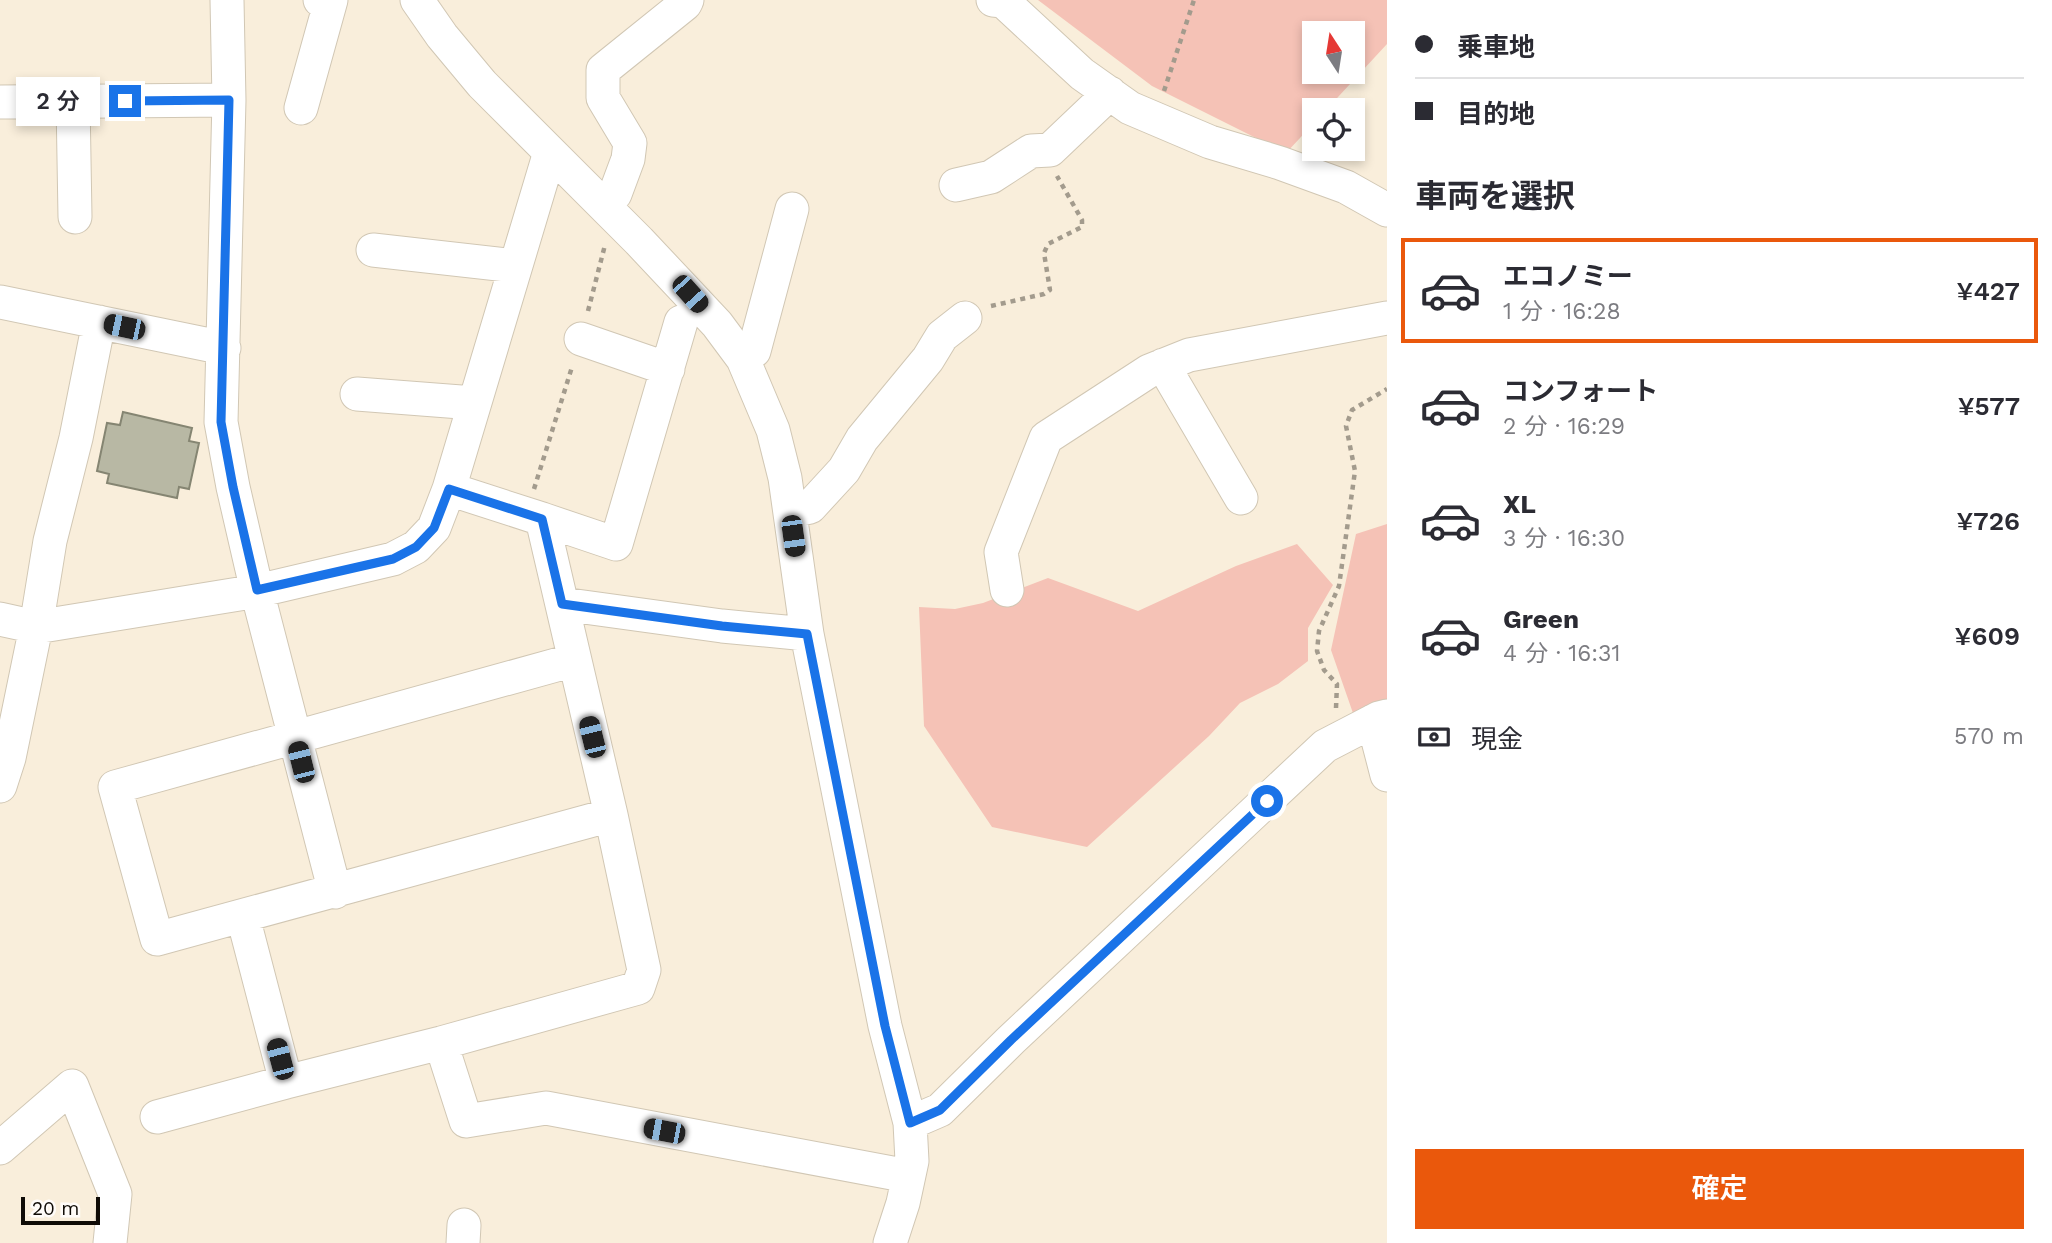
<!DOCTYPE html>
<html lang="ja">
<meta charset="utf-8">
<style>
body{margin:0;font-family:"Work Sans","Noto Sans JP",sans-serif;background:#f7f7f7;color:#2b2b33;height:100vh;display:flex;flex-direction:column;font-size:26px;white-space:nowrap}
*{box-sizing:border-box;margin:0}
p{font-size:23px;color:#7c7c81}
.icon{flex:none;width:38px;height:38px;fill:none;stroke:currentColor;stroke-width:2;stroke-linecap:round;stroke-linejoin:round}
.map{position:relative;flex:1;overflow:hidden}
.sheet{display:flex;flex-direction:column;background:#fff;width:665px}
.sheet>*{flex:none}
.guide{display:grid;align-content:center;height:154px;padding:0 28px;background:#fff}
.needle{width:46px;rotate:348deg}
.fabs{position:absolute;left:1302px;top:21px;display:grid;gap:14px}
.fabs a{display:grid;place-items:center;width:63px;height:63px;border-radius:0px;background:#fff;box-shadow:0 4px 10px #0003;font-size:35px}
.scale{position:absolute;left:21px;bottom:18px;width:79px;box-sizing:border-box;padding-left:7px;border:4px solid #0f0b06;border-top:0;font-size:19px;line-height:24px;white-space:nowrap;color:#0f0b06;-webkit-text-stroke:5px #fffcf9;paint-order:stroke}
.end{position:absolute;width:32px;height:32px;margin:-16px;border:9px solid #1a73e8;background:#fff;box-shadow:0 0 0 4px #fff}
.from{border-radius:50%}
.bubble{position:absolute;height:49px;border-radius:0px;background:#fff;box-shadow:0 4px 10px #0003;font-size:23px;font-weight:600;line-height:49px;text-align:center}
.car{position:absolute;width:21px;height:42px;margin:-21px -10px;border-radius:9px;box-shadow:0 0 5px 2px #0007;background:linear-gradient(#222 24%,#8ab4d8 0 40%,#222 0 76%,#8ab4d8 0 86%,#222 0)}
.guide b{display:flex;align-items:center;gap:24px;height:66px;font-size:26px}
.guide b+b{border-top:2px solid #e1e1e2}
.guide i{width:18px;height:18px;background:#2b2b33}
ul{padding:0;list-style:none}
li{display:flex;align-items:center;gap:21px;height:105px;margin:0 14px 10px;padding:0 14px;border:4px solid transparent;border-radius:0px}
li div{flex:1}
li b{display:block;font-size:26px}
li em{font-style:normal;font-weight:600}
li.active{border-color:#ea580c}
li>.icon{width:63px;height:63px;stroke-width:1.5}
h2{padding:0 28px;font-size:32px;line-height:84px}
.pay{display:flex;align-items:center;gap:18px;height:77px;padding:0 28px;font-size:26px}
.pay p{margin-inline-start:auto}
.cta{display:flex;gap:14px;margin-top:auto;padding:14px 28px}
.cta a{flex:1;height:80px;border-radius:0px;background:#ea580c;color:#fff;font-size:28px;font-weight:600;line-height:80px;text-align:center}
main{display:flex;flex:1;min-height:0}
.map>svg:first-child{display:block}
</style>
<main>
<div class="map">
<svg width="1387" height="1243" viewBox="0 0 1387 1243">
<rect width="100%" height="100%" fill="#f9eedb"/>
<path fill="#f5c2b6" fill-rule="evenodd" d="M 1038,0 L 1387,0 L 1387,44 L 1326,110 L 1314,110 L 1314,123 L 1286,153 L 1152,86 ZM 1314,33 L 1353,33 L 1353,72 L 1314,72 Z
M 1387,524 L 1387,707 L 1354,716 L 1331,650 L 1356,534 Z
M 1297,544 L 1333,585 L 1308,628 L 1308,661 L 1278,684 L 1240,703 L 1209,736 L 1087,847 L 992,827 L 924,726 L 919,607 L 955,609 L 983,603 L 1048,578 L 1138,611 L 1236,566 Z"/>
<path fill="#b8b8a4" stroke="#858572" stroke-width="2" d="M 123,412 L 192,428 L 189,441 L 199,443 L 189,489 L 179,487 L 177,498 L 107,483 L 109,474 L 97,471 L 107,423 L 120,425 Z"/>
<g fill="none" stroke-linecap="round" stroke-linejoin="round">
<defs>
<path id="minor" d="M 227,0 L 229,100 L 221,422 L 233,487 L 257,591 L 335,892
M 417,0 L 442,36 L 482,84 L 639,241 L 717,324 L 743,359 L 773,430 L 785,478 L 807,634 L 885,1026 L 910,1123 L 912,1161 L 903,1203 L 890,1243
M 993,0 L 1003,1 L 1082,74 L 1130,108 L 1210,142 L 1280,163 L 1346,187 L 1387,210
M 73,101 L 75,217
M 0,102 L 229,100
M 301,108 L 331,0 L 320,0
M 956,185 L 991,177 L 1031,151 L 1050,150 L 1110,93
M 604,205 L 615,194 L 628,159 L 630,143 L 603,98 L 603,70 L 685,4 L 687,0
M 373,250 L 515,266
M 0,302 L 224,348
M 581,339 L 668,369
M 743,359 L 754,351 L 792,209
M 1163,365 L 1241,498
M 357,394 L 474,403
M 790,511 L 810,507 L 844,470 L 862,439 L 928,359 L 942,336 L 965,318
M 542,519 L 616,544 L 681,322
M 1007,590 L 1001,552 L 1046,438 L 1149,371 L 1189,355 L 1387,318
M 562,604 L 722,626 L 807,634
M 0,619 L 36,627 L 257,591 L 393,559 L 416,547 L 434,528 L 449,489 L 550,152
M 574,660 L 115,787 L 157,939 L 611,815
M 1373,721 L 1387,775
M 0,786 L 9,758 L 36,627 L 50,541 L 76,438 L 99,322
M 243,917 L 286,1082 L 441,1043 L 638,988 L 644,970 L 611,815 L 542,519 L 449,489
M 441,1043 L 466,1121 L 546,1108 L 908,1176
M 157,1117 L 286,1082
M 910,1123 L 940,1110 L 1011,1040 L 1325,746 L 1379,718 L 1387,716
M 0,1148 L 72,1086 L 115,1194 L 110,1243
M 463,1243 L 464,1225"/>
</defs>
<use href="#minor" stroke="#d1c7b4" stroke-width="35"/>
<path stroke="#a39b8d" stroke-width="4.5" stroke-dasharray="5 5" stroke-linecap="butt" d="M 1164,91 L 1194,0
M 991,306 L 1044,294 L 1050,290 L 1044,253 L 1048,244 L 1082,227 L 1082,220 L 1057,176
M 588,311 L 605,245
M 534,489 L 572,367
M 1336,708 L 1337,684 L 1324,670 L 1317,651 L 1319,631 L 1339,586 L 1355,471 L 1346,426 L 1352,410 L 1387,389"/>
<use href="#minor" stroke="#fff" stroke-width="33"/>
</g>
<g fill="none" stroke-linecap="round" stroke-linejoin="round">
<path stroke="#1a73e8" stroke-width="9" d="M 125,101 L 229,100 L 221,422 L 233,487 L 257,590 L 393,559 L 416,547 L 434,528 L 449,489 L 542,519 L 562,604 L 722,626 L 807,634 L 885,1026 L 910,1123 L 940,1110 L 1011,1040 L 1267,801"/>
</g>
</svg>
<div class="fabs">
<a><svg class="needle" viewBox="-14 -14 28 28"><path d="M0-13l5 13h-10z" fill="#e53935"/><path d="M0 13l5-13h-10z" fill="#7c7c81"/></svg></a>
<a><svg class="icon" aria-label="locate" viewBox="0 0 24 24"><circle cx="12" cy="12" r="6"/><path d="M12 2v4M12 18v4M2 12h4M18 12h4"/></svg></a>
</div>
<div class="scale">20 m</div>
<i class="end from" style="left:1267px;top:801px"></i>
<i class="end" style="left:125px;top:101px"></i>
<div class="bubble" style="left:16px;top:77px;width:84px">2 分</div>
<i class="car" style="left:690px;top:294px;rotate:138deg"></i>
<i class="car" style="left:124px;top:327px;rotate:282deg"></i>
<i class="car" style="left:793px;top:536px;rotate:172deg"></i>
<i class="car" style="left:592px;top:737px;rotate:346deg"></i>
<i class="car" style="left:301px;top:762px;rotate:346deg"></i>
<i class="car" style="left:280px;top:1059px;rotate:345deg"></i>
<i class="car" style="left:664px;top:1131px;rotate:281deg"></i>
</div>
<section class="sheet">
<div class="guide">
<b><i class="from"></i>乗車地</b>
<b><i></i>目的地</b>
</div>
<h2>車両を選択</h2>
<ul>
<li class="active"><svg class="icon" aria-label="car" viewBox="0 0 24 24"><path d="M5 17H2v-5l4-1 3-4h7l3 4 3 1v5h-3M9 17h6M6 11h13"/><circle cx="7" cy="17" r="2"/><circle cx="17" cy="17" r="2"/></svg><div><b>エコノミー</b><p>1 分 · 16:28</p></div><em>¥427</em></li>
<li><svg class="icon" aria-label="car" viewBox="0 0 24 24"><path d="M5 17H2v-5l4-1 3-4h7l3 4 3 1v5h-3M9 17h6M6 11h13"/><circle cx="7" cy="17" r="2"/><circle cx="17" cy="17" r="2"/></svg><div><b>コンフォート</b><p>2 分 · 16:29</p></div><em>¥577</em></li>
<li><svg class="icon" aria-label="car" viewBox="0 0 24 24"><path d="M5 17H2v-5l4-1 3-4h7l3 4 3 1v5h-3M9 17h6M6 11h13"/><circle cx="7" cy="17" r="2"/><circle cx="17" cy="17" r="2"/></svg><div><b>XL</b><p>3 分 · 16:30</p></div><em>¥726</em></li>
<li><svg class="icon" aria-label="car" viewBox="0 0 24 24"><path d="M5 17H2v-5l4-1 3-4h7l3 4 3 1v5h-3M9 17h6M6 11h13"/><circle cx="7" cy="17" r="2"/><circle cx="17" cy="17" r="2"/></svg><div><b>Green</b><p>4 分 · 16:31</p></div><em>¥609</em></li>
</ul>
<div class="pay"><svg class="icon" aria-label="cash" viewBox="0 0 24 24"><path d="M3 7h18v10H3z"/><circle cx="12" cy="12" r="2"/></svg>現金<p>570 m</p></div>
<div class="cta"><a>確定</a></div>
</section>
</main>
